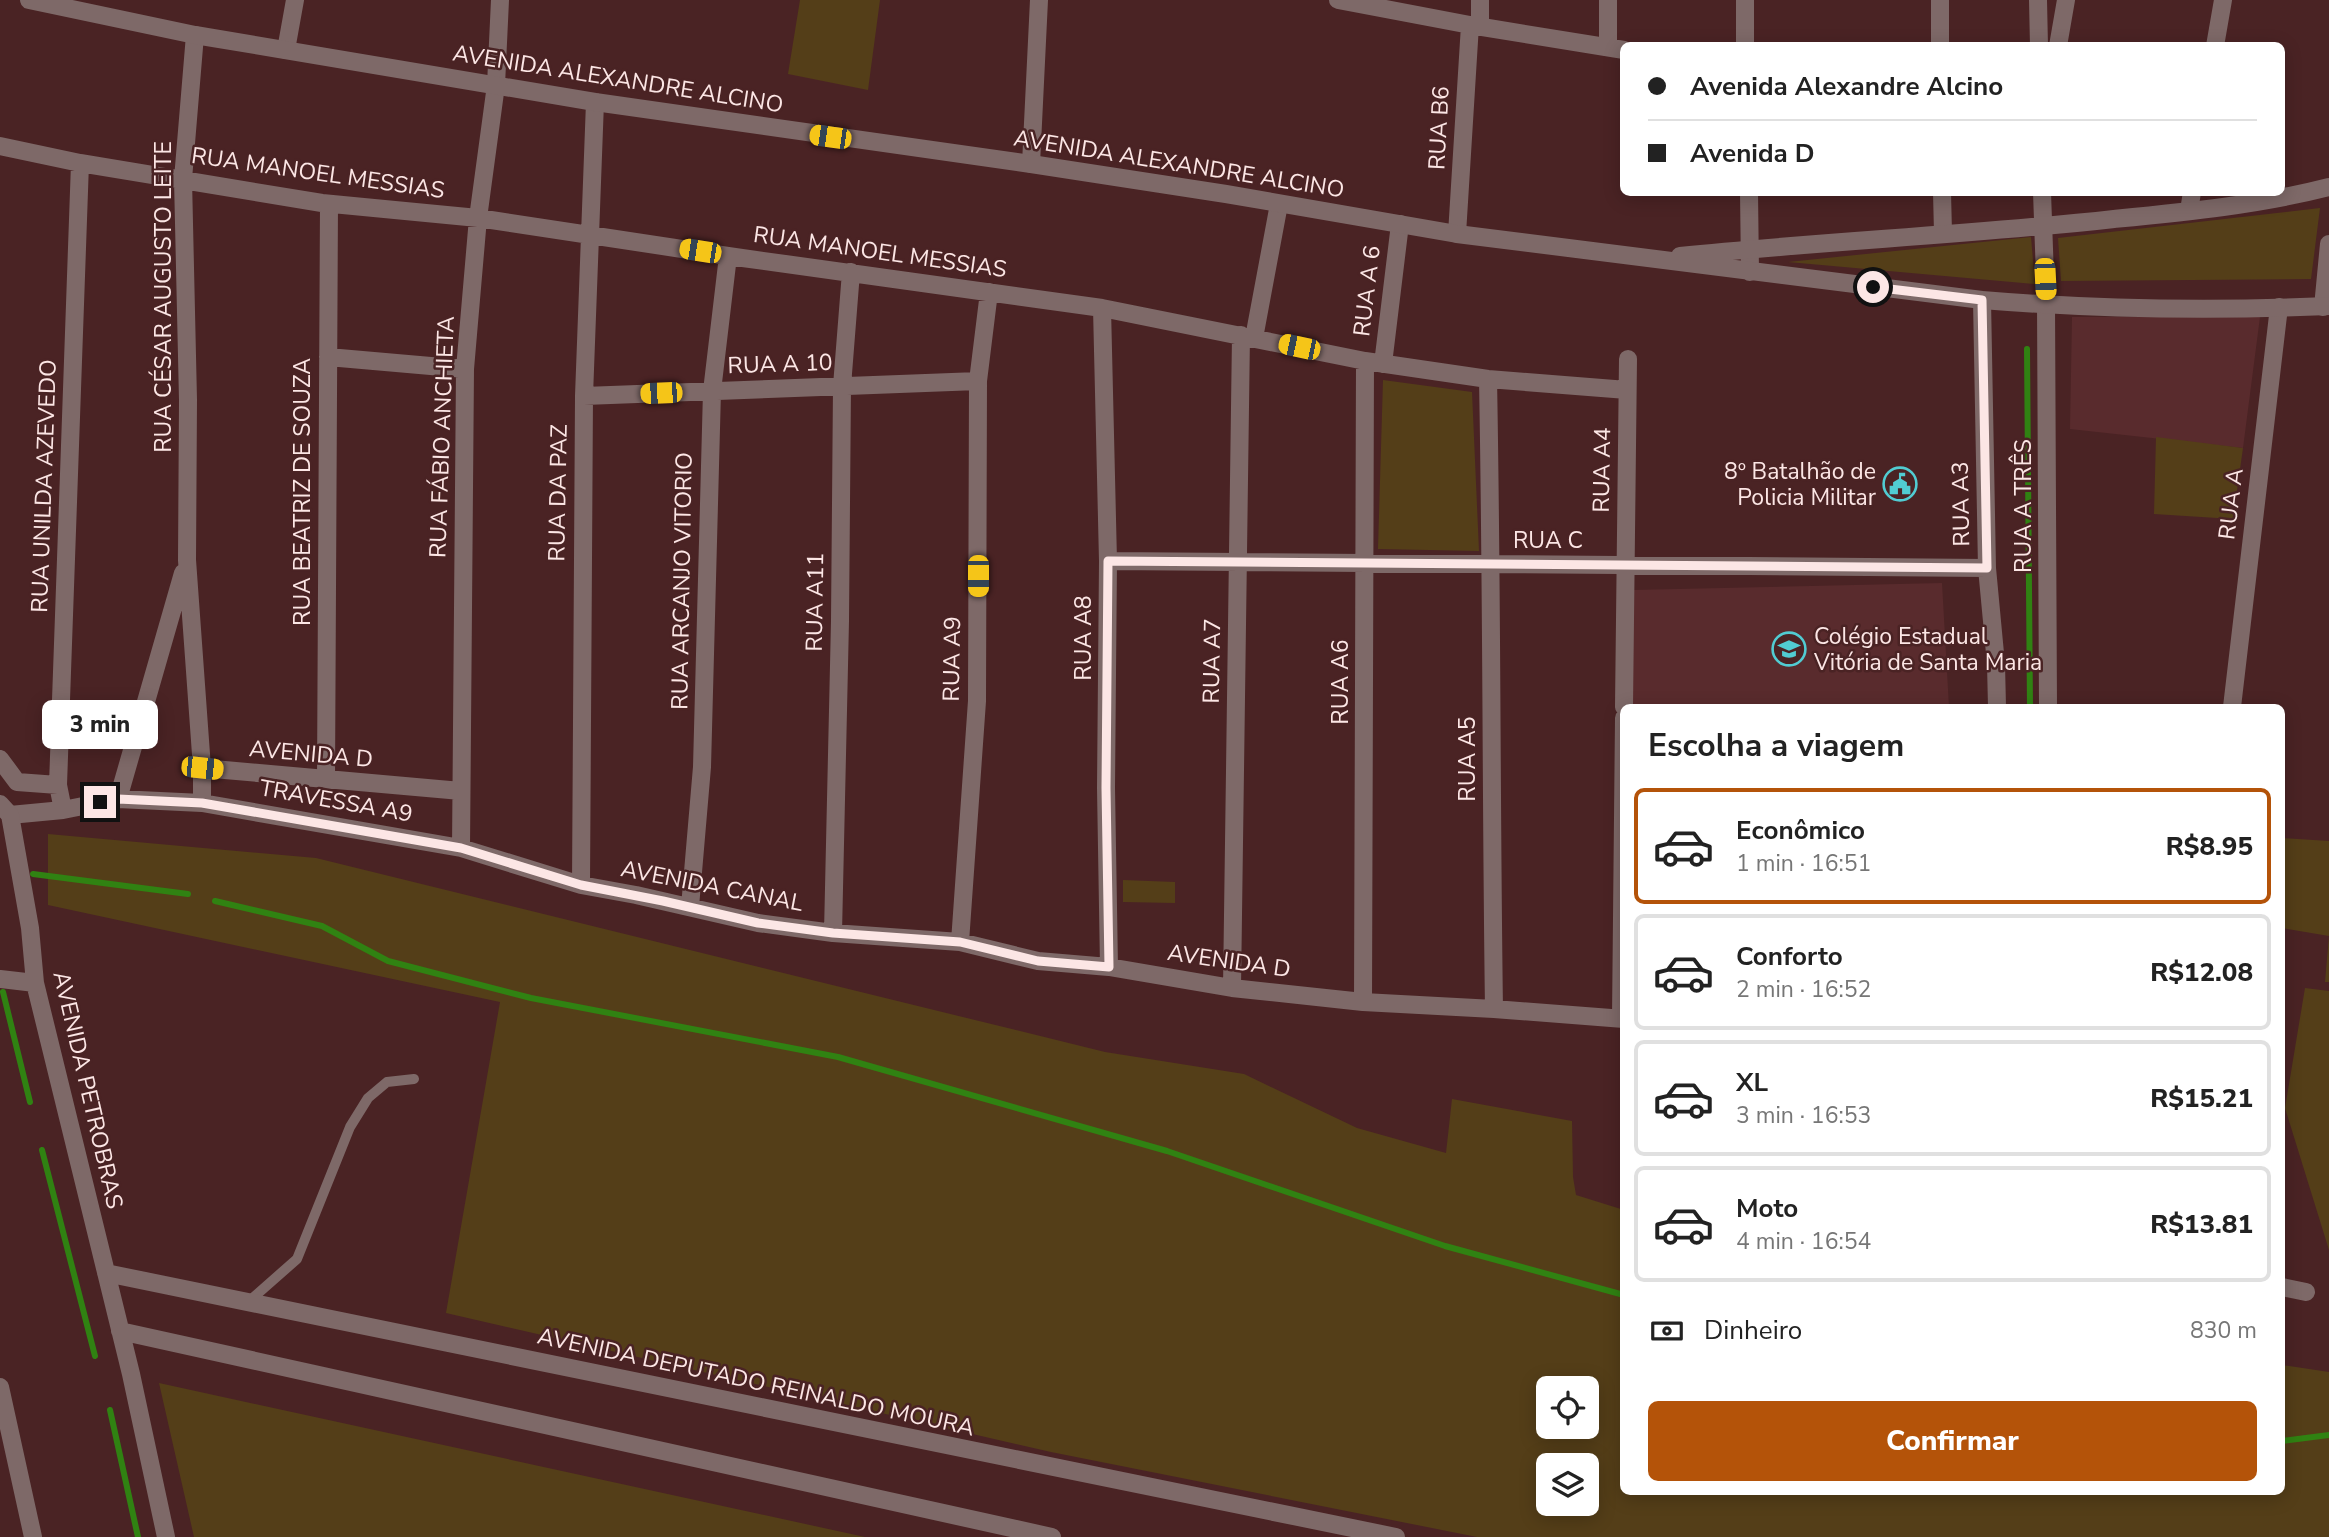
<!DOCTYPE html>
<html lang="pt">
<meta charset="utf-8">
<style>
body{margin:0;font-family:"Nunito Sans",sans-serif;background:#f6f6f6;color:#222;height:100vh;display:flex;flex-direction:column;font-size:26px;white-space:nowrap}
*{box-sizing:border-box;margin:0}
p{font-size:23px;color:#767676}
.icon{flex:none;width:38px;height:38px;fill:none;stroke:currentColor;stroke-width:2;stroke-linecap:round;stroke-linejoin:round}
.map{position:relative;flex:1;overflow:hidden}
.sheet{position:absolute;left:1620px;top:704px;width:665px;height:791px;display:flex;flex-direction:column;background:#fff;border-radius:10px;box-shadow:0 4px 18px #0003}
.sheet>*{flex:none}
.top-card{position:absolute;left:1620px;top:42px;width:665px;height:154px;border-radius:10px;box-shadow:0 4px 18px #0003;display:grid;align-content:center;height:154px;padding:0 28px;background:#fff}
.tools{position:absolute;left:1536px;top:1376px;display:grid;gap:14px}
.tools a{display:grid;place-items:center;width:63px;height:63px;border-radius:10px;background:#fff;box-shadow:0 4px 18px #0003;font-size:35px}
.end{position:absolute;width:32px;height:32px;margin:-16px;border:9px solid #fce6e5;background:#111;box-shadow:0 0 0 4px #111}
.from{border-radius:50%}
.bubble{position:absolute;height:49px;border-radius:10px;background:#fff;box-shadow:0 4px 18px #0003;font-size:23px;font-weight:800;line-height:49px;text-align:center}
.car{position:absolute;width:21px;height:42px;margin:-21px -10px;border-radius:9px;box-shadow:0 0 5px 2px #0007;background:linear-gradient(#f5c518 24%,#345 0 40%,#f5c518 0 76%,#345 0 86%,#f5c518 0)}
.top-card b{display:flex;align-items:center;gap:24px;height:66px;font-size:26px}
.top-card b+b{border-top:2px solid #e0e0e0}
.top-card i{width:18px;height:18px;background:#222}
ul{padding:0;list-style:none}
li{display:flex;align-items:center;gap:21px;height:116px;margin:0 14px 10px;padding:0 14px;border:4px solid #e0e0e0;border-radius:10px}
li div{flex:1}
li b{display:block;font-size:26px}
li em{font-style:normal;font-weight:800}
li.selected{border-color:#b45309}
li>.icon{width:63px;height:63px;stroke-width:1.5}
h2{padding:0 28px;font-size:32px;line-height:84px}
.pay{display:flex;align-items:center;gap:18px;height:77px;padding:0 28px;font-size:26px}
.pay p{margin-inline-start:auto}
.action{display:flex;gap:14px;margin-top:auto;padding:14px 28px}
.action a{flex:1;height:80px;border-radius:10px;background:#b45309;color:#fff;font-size:28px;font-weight:800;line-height:80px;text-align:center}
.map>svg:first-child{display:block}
</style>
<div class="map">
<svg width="2329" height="1537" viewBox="0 0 2329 1537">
<rect width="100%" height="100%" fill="#4a2324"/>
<path fill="#592b2d" d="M 2072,317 L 2260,317 L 2243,448 L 2070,429 Z
M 1942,583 L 1949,707 L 1633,707 L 1632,590 Z"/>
<path fill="#543e18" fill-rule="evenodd" d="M 800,0 L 880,0 L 868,90 L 788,74 Z
M 2320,208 L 2311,279 L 2061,281 L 2058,238 Z
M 2031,237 L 2035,284 L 1788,262 Z
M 1383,380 L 1472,392 L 1479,551 L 1378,549 Z
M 2156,437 L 2243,448 L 2233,519 L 2154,514 Z
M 48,834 L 316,858 L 1105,1052 L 1244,1074 L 1357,1128 L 1446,1153 L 1452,1099 L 1572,1121 L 1573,1177 L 1576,1195 L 1624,1210 L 1624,1491 L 2282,1491 L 2282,1365 L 2329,1372 L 2329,1537 L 1477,1537 L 1051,1452 L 446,1313 L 500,1002 L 48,905 ZM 1549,1388 L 1587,1388 L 1587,1426 L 1549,1426 ZM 1549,1465 L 1587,1465 L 1587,1503 L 1549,1503 Z
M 2282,838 L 2329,841 L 2329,982 L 2325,982 L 2329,936 L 2282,928 Z
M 1123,880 L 1175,882 L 1175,903 L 1123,902 Z
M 2305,988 L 2329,991 L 2329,1250 L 2285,1108 Z
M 159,1383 L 865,1537 L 194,1537 Z"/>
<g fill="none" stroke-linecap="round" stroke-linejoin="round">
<path stroke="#308212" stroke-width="6" d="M 2027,349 L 2030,707
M 33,874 L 188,894
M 215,901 L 322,926 L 388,961 L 531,998 L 838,1057 L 1167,1151 L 1445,1246 L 1624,1295
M 3,992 L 30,1102
M 42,1150 L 95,1356
M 110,1410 L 138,1537
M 2282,1441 L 2329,1435"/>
<path stroke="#7e6968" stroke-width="10" d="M 247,1303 L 297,1259 L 350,1127 L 368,1098 L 387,1082 L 414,1079"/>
<path stroke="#7e6968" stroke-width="18" d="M 1338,0 L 1470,25 L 1624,50
M 1745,0 L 1745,46
M 1940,0 L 1940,46
M 1480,26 L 1480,0
M 195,35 L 183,179 L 188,400 L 187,560 L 202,768
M 2058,46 L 2066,0
M 2215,46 L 2223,0
M 1608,47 L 1608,0
M 286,50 L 295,0
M 0,146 L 80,163 L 322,203 L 478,218 L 728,256 L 1102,308 L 1365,361 L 1488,379 L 1627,390
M 1031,164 L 1039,0
M 1749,192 L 1750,272
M 1942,192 L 1943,233
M 2189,211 L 2192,192
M 1457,234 L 1470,25
M 1982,300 L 1987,568 L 1996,664 L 1997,707
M 2046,305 L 2048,707
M 2323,307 L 2329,244
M 1102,308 L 1108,561 L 1106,788 L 1109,967
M 1254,338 L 1279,204
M 328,357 L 465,369
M 1383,364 L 1400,224
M 1488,379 C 1492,589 1491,799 1494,1009
M 584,396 L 978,381
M 1108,561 L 1987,568
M 1624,707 L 1628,359
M 2232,707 L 2279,307
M 0,759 L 17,782 L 58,785
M 326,781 L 329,204
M 118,799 L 183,573
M 202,803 L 461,848 L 581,885 L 636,895 L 758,923 L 833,933 L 960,942 L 1038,961 L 1109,967 L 1232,988 L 1363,1002 L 1494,1009 L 1624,1019
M 63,810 L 58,785 L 80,163
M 10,815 L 63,810 L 118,799 L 202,803 L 202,768 L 461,791
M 461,848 L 465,369 L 478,218 L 496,85 L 500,0
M 581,885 L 584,396 L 595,102
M 690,907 L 702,767 L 712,391 L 728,256
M 833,933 L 840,621 L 842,386 L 851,272
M 960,942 L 977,701 L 978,381 L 989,292
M 1232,988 L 1241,335
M 1363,1002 L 1365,361
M 1621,1019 L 1624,718
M 2282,1287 L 2306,1292"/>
<path stroke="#7e6968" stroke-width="18" d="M 29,0 L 195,35 L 595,102 L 1031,164 L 1226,194 L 1457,234 L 1982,300 C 2095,309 2215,311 2329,306
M 2038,0 L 2039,46
M 2042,192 L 2046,305
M 1680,256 C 1825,241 1970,235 2114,219 C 2186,212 2259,205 2329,187
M 0,804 L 10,815 L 30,928 L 35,983 L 131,1374 L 166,1537
M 0,979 L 35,983
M 106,1273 L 1396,1537
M 120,1331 L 1052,1537
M 0,1387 L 33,1537"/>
</g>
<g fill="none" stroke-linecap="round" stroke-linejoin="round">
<path stroke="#fce6e5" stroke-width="9" d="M 100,802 L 118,799 L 202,803 L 461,848 L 581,885 L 663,901 L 758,923 L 833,933 L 960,942 L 1038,961 L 1109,967 L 1106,788 L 1108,561 L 1987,568 L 1982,300 L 1873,287"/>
</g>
<defs>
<symbol id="civic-ring" viewBox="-11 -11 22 22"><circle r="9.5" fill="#4a2324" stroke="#51ccd2" stroke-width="1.5"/><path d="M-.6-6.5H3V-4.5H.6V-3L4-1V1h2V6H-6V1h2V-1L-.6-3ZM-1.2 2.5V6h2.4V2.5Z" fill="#51ccd2"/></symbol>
<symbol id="school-ring" viewBox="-11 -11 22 22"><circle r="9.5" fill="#4a2324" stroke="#51ccd2" stroke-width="1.5"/><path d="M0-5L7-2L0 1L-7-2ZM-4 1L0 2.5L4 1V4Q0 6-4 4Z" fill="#51ccd2"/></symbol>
</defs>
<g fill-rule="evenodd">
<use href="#civic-ring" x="1881" y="465" width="38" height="38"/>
<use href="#school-ring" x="1770" y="630" width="38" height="38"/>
</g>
<g text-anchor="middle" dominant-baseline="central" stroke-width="5" stroke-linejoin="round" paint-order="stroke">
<g font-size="23" fill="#fce6e5" stroke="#4a2324">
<text transform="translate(618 79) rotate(9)">AVENIDA ALEXANDRE ALCINO</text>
<text transform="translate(1439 128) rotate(-87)">RUA B6</text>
<text transform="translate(1179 164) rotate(9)">AVENIDA ALEXANDRE ALCINO</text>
<text transform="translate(318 173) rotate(8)">RUA MANOEL MESSIAS</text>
<text transform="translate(880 252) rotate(8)">RUA MANOEL MESSIAS</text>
<text transform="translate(1367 291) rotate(-83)">RUA A 6</text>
<text transform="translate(163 297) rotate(-90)">RUA CÉSAR AUGUSTO LEITE</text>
<text transform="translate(780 364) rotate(-2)">RUA A 10</text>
<text transform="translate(442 437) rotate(-88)">RUA FÁBIO ANCHIETA</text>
<text transform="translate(1602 470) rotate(-89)">RUA A4</text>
<text transform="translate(44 486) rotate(-88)">RUA UNILDA AZEVEDO</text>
<text transform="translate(302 492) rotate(-90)">RUA BEATRIZ DE SOUZA</text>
<text transform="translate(558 493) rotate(-89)">RUA DA PAZ</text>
<text transform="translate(1961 504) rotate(-91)">RUA A3</text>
<text transform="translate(2231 504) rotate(-83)">RUA A</text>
<text transform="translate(2023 506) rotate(-90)">RUA A TRÊS</text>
<text x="1548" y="540">RUA C</text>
<text transform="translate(682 581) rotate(-89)">RUA ARCANJO VITORIO</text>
<text transform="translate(815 602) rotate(-89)">RUA A11</text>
<text transform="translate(1083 638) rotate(-90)">RUA A8</text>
<text transform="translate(952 659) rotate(-89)">RUA A9</text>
<text transform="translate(1212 661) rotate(-89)">RUA A7</text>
<text transform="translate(1340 682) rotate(-90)">RUA A6</text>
<text transform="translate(311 754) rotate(5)">AVENIDA D</text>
<text transform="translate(1467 759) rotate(-90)">RUA A5</text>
<text transform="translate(336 801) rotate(10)">TRAVESSA A9</text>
<text transform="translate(712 886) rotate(11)">AVENIDA CANAL</text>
<text transform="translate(1229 961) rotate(8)">AVENIDA D</text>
<text transform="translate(88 1090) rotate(77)">AVENIDA PETROBRAS</text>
<text transform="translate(756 1382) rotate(12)">AVENIDA DEPUTADO REINALDO MOURA</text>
</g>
<g font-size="23" fill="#fce6e5" stroke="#4a2324" text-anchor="end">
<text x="1876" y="471">8º Batalhão de<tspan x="1876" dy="26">Policia Militar</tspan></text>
<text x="1814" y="636" text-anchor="start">Colégio Estadual<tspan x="1814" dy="26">Vitória de Santa Maria</tspan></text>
</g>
</g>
</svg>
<div class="tools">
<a><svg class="icon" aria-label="locate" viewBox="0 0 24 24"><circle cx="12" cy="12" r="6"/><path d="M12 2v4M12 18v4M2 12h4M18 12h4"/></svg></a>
<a><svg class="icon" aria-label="layers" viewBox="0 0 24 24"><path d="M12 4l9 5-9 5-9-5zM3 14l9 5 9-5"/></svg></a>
</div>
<i class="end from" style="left:1873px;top:287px"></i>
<i class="end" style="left:100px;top:802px"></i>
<div class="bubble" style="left:42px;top:700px;width:116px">3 min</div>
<i class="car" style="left:830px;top:137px;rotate:278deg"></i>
<i class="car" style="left:700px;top:251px;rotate:279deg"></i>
<i class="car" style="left:2045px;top:279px;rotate:177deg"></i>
<i class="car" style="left:1299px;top:347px;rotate:282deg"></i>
<i class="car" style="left:661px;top:393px;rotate:268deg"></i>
<i class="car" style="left:978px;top:576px;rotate:180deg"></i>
<i class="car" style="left:202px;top:768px;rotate:96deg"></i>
<div class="top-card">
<b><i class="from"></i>Avenida Alexandre Alcino</b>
<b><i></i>Avenida D</b>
</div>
<section class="sheet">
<h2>Escolha a viagem</h2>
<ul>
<li class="selected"><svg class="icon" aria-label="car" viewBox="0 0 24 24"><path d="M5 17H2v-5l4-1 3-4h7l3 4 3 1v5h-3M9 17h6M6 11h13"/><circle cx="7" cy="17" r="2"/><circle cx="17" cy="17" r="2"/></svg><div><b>Econômico</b><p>1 min · 16:51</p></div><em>R$8.95</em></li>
<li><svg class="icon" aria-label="car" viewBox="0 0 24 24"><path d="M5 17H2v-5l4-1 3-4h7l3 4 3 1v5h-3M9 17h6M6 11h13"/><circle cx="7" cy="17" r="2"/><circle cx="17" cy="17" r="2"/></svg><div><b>Conforto</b><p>2 min · 16:52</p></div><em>R$12.08</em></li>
<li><svg class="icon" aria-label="car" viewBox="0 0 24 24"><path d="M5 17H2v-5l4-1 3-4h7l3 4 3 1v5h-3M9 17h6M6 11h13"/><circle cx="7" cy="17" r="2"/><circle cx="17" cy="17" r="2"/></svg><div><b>XL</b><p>3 min · 16:53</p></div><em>R$15.21</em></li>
<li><svg class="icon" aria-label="car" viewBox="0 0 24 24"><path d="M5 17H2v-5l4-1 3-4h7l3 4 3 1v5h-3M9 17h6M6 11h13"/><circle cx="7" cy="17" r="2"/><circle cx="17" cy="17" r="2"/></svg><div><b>Moto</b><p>4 min · 16:54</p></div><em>R$13.81</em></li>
</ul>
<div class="pay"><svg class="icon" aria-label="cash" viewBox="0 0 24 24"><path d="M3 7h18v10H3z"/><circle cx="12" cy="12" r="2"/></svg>Dinheiro<p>830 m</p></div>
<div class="action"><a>Confirmar</a></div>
</section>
</div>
